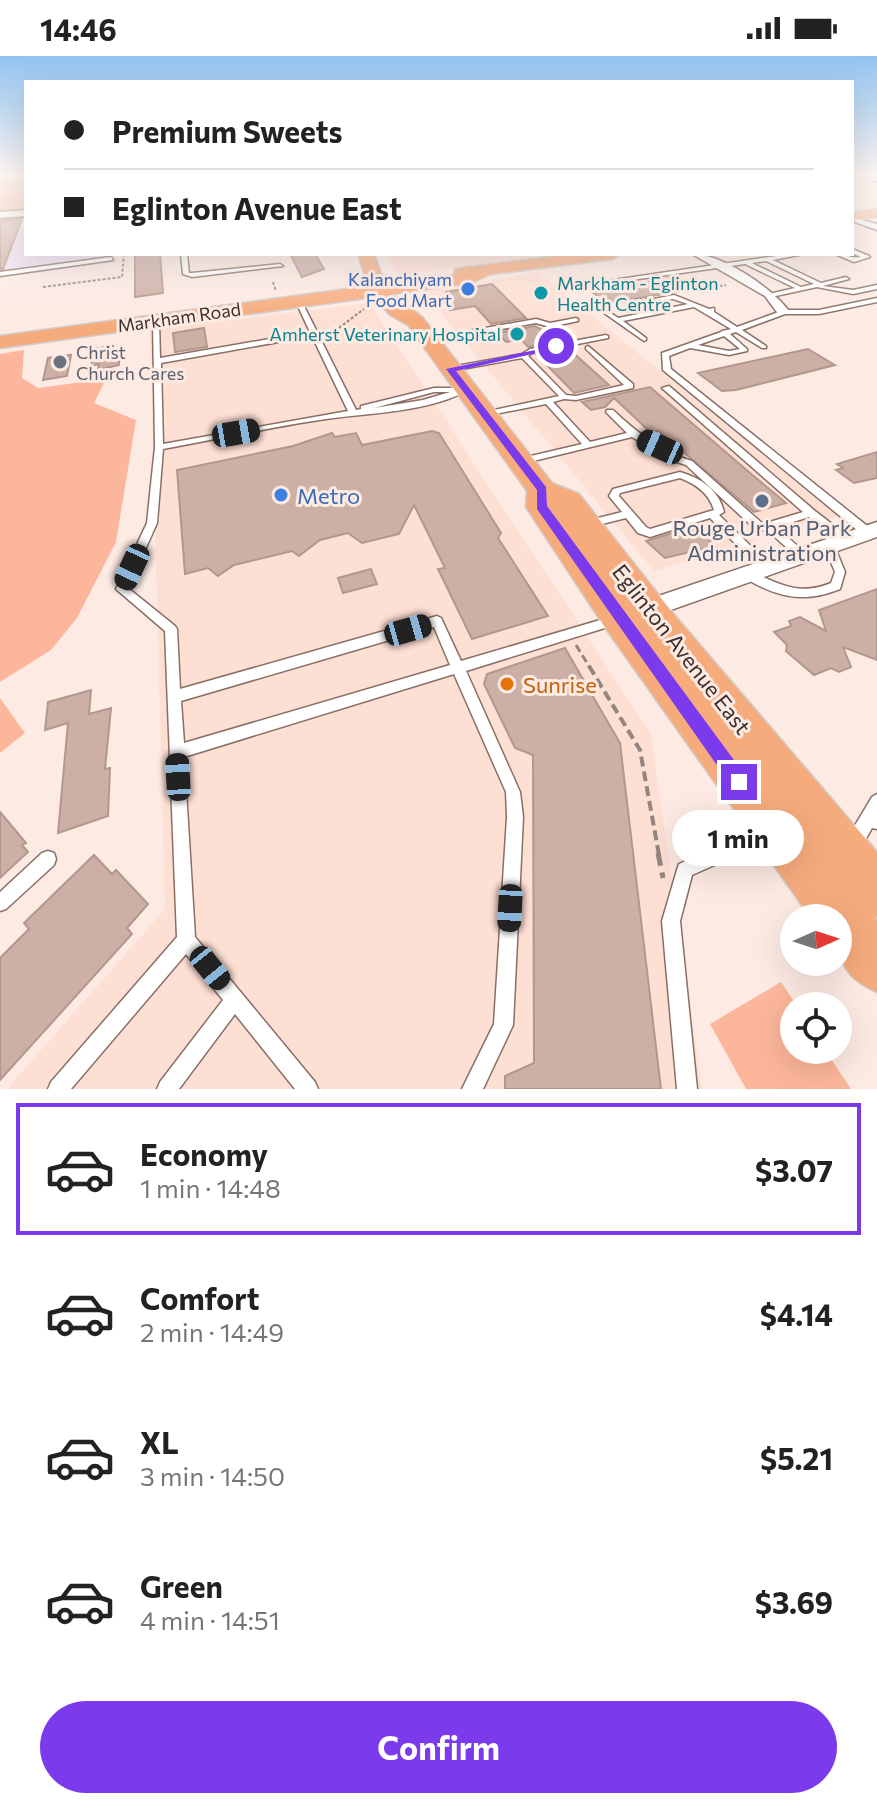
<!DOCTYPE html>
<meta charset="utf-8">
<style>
body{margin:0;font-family:Commissioner,sans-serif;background:#f6f6f6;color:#222;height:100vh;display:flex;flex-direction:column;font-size:30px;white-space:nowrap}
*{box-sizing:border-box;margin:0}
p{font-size:26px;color:#767676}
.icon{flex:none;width:44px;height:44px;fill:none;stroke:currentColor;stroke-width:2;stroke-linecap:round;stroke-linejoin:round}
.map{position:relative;height:1033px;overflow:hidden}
.side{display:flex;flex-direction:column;background:#fff;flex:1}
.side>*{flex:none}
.guide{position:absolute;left:24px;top:24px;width:830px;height:176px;border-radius:0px;box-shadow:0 8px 32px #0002;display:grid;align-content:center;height:176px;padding:0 40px;background:#fff}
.needle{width:52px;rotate:87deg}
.controls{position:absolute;left:780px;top:848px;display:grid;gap:16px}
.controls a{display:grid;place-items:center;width:72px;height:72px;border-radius:50%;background:#fff;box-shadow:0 8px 32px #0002;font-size:40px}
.end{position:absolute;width:36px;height:36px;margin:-18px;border:10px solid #7c3aed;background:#fff;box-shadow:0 0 0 4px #fff}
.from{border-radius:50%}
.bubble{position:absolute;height:56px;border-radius:28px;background:#fff;box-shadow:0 8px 32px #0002;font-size:26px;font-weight:700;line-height:56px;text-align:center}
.car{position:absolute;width:24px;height:48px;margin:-24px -12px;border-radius:10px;box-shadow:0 0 6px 2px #0007;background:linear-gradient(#222 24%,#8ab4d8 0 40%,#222 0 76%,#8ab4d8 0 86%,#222 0)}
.guide b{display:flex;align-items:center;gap:28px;height:76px;font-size:30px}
.guide b+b{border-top:2px solid #e0e0e0}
.guide i{width:20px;height:20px;background:#222}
ul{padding:14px 0 0;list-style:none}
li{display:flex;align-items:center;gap:24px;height:132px;margin:0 16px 12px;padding:0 24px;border:4px solid transparent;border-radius:0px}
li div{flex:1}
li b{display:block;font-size:30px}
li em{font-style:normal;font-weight:700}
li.on{border-color:#7c3aed}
li>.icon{width:72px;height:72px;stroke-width:1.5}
.cta{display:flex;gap:16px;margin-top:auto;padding:16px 40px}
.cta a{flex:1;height:92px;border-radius:48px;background:#7c3aed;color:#fff;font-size:32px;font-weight:700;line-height:92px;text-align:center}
.status{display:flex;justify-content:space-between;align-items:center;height:56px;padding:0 40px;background:#fff;direction:ltr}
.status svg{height:22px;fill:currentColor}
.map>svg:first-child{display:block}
</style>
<div class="status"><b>14:46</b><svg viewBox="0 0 49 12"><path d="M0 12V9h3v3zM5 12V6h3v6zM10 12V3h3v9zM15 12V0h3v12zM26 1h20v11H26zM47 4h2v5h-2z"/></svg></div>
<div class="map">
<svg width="877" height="1033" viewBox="0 0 877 1033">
<rect width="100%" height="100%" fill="#fdeae3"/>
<path fill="#fedfd4" d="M 385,198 L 555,198 L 400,219 Z
M 538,216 L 839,460 L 654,515 L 424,236 Z
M 369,247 L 651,678 L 702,1033 L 7,1033 L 165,853 L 150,274 Z"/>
<path fill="#ece0f4" d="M 26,173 L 26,198 L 116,198 L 116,207 L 0,221 L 0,176 Z"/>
<path fill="#fcb69b" d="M 26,122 L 26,153 L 0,155 L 0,124 Z
M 24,294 L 22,322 L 38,332 L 106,323 L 94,347 L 136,364 L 116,486 L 77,562 L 51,594 L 0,626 L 0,298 Z
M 0,642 L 25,677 L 0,697 Z
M 781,926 L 797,950 L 794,950 L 794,994 L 825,994 L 851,1033 L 746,1033 L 710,968 Z"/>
<path fill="#cdb0a5" stroke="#b3968c" stroke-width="2" d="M 22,163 L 3,213 L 0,213 L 0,165 Z
M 135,198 L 160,198 L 163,237 L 135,241 Z
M 290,198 L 315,198 L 324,213 L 302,221 Z
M 676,221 L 696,233 L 606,247 L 591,235 Z
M 492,228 L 526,262 L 491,268 L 475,250 L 450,254 L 439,242 L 449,240 L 446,236 Z
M 535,270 L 560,284 L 528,291 L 521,283 L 506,286 L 498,277 Z
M 204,272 L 207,291 L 175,296 L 173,277 Z
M 113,290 L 113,294 L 120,292 L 119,309 L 98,314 L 99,308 L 91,310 L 94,293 Z
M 569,293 L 609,329 L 574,337 L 537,299 Z
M 808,293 L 835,309 L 736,334 L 722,335 L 698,317 Z
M 71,299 L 67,320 L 43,324 L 48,302 Z
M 650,331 L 750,417 L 786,447 L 754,456 L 659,375 L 651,377 L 614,342 L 605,351 L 591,354 L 582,346 Z
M 432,375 L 439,377 L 501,477 L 498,482 L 548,560 L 472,583 L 438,513 L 445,512 L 414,449 L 399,478 L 362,487 L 348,477 L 320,484 L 299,500 L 292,495 L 234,509 L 218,520 L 208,512 L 185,518 L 177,414 L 293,390 L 332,377 L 335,381 L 356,377 L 362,389 Z
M 877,396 L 877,422 L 854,427 L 836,414 L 843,412 L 837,408 Z
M 695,470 L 699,473 L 705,471 L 717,483 L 710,485 L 715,490 L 665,502 L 646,485 Z
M 371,513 L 377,528 L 343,537 L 338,522 Z
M 877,533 L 877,604 L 843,591 L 851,611 L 839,616 L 831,612 L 814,619 L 786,595 L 787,589 L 774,576 L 791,570 L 789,565 L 800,561 L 826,575 L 819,554 Z
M 565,592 L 620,687 L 661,1033 L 505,1033 L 505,1020 L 534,1007 L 533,699 L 515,692 L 484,628 L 487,618 Z
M 91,634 L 89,658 L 111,652 L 105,713 L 110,712 L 108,760 L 58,777 L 68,667 L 45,674 L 48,646 Z
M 0,756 L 26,787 L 22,789 L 28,796 L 0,822 Z
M 94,799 L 112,818 L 116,814 L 148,848 L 127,872 L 132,878 L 0,1024 L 0,902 L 29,873 L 24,867 Z"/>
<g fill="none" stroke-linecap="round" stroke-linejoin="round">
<defs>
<path id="service" d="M 852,193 L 869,200 L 870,201 L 854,206 L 835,198 C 845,198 852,203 861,201 L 852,197 Z
M 181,198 L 187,198 L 189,217 L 192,217 L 280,208 L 283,210 L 192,221 L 183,218 Z
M 790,198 L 804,198 L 773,204 L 821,227 L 846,221 L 849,223 L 823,230 L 853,234 L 877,229 L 877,233 L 853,238 L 817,231 L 771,241 L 768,239 L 769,238 L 795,232 L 745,208 L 575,232 L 572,230 ZM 766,205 L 814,228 L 801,231 L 752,207 Z
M 111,201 L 113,204 L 0,220 L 0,216 Z
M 674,239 L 709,253 L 714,252 L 714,256 L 737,271 L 784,254 L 819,254 L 877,242 L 877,246 L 819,258 L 785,258 L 742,274 L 766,290 L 766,292 L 762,292 L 736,276 L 730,278 L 747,293 L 747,295 L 729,299 L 690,292 L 669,300 L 671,313 L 871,473 L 872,476 L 871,479 L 863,479 L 663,314 L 662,297 L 721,276 L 722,275 L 731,273 L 694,251 L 623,265 L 646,282 L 646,284 L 644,285 L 590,247 L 595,246 L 618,262 L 663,253 L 654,245 L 654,243 ZM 673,243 L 688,248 L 669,252 L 661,245 ZM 724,280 L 740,293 L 729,295 L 698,289 Z
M 299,244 L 302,246 L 356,354 L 361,353 L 361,350 L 434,332 L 460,332 L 465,331 L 469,333 C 433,356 368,357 326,363 C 271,371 218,383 163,393 L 157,467 L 128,532 L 175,570 L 177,573 L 180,633 L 437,560 L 441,562 L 461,605 L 617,559 L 621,561 L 623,564 L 621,567 L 466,615 L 520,736 L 523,761 L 513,969 L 483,1033 L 462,1033 L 494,968 L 507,761 L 506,736 L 454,618 L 184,701 L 195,881 L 315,1026 L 318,1033 L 295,1033 L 235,958 L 179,1033 L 157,1033 L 160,1026 L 223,944 L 186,898 L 71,1033 L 48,1033 L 51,1026 L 177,881 L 165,575 L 116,533 L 147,467 L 155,391 L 153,265 L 156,263 L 159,265 L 160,302 L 310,276 L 296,246 ZM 312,280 L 348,355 L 163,388 L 161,307 ZM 434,336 L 450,336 L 423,344 L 374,352 ZM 434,571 L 450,609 L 184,687 L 181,645 Z
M 576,262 L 578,263 L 578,265 L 550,271 L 536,267 L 429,286 L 426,284 L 429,282 L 536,263 L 550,267 Z
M 606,279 L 608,280 L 608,282 L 532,297 L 528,300 L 566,339 L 576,340 L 624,329 L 586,293 L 586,291 L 588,290 L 633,328 L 633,332 L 576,344 L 564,343 L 553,346 L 590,386 L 627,377 L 606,356 L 607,354 L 613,354 C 636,376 662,396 692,405 L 763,468 L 803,456 L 662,332 L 669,330 L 815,455 L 849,481 L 850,484 L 849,487 L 841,487 L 809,461 L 777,471 L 806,498 L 805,501 L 797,501 L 767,474 L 757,475 L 686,409 L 671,404 L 632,381 L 521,408 L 518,407 L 518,403 L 582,388 L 546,348 L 485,360 L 481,358 L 485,356 L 559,340 L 522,302 L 451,315 L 447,313 L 451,311 L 522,298 L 530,293 Z
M 680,416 C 701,422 719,434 724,456 L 719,459 L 770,509 L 771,512 L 770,515 L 762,515 L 710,462 L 650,481 L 638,477 L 626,462 L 586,472 L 581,468 L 582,466 L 622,456 L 609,440 L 613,433 ZM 680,422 C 696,428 709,437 714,454 L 650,473 L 646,471 L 619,440 L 620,437 Z
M 829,485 L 834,489 L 845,516 L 840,533 C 803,548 776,541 743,521 L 741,518 L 743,515 L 747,514 C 778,527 797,541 831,527 L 835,516 L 824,489 Z
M 877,738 L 877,773 L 872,772 L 860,793 L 854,795 L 848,793 L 846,787 L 848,781 L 872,741 Z
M 767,769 L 773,771 L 775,777 L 773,783 L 692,819 L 680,865 L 697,1033 L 677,1033 L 662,865 L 677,814 L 679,808 Z
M 48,795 L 54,797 L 56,803 L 54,809 L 6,853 L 0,855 L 0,836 L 42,797 Z"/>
<path id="minor" d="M 26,154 L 26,160 L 0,162 L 0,156 Z
M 855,162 L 877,168 L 877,174 L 855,166 Z
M 692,198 C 723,198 772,232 790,256 L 779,259 L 765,240 Z
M 877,466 L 877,481 L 637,566 L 629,564 L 625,557 L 629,550 Z"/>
<path id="primary" d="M 877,153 L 877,161 L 852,164 L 852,156 Z
M 358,198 L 374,198 L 385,228 L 454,219 L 455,213 L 461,212 L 572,198 L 620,198 L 612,203 L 491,218 L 471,227 L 392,238 L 422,261 L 552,427 L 579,438 L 676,561 L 877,796 L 877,861 L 874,859 L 877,864 L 877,936 C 839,920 838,900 838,862 L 811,862 L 606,573 L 526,451 L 527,435 L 408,269 L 390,259 L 374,241 L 0,292 L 0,280 L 368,230 Z"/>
</defs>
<use href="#service" stroke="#8a6f65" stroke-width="3"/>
<use href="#minor" stroke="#8a6f65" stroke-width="3"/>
<use href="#primary" stroke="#d0cdcc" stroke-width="3"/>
<path stroke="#93857f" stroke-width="2" stroke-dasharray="3 2" stroke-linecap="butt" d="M 234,198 L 246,198
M 273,226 L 276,235
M 43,231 L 122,221 L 124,198
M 690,235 L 726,229
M 615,247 L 647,242
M 335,275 L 364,253"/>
<path stroke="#93857f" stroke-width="3" stroke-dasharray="8 4" stroke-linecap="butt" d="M 576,589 L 590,612"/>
<path stroke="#93857f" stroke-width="4" stroke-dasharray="10 5" stroke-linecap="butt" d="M 589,610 L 640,694 L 659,799"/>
<path stroke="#93857f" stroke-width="5" stroke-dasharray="13 7" stroke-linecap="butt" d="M 658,797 L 663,822"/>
<use href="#service" fill="#fff" fill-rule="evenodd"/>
<use href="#minor" fill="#fff" fill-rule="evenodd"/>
<use href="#primary" fill="#f6ab7d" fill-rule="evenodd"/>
<path stroke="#665954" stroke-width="2" stroke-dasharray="7 3" stroke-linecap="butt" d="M 852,122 L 877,126"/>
</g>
<linearGradient id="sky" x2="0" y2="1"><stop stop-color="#92c4f1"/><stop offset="0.45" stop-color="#fef6f2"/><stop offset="1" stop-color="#fef6f2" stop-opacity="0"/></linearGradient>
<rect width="877" height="264" fill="url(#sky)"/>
<path fill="#7c3aed" d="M 559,289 L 559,292 L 456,315 L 546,431 L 547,450 L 745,719 L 748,726 L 739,734 L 733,732 L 537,453 L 537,434 L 446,313 Z"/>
<g fill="#3f7fe0" stroke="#fdeae3" stroke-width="3">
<circle cx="468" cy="233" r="8"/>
<circle cx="281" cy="439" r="8"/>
</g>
<g fill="#0f9aa8" stroke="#fdeae3" stroke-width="3">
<circle cx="541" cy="237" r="8"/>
<circle cx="517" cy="278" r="8"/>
</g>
<circle fill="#6b7280" stroke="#fdeae3" stroke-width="3" cx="60" cy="306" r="8"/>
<circle fill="#5c6f8a" stroke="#fdeae3" stroke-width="3" cx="762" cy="445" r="8"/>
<circle fill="#e8710a" stroke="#fdeae3" stroke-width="3" cx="507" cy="628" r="8"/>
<g text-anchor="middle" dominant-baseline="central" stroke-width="6" stroke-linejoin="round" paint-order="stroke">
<g font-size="18" fill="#366cbe" stroke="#fdeae3" text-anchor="end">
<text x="452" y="223">Kalanchiyam<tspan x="452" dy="21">Food Mart</tspan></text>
</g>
<g font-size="18" fill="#0d838f" stroke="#fdeae3" text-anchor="start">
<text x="557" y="227">Markham - Eglinton<tspan x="557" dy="21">Health Centre</tspan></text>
<text x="501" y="278" text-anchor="end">Amherst Veterinary Hospital</text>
</g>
<g font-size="18" fill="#3b302b" stroke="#fdeae3">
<text transform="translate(179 261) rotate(-8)">Markham Road</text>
</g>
<g font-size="18" fill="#5b616d" stroke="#fdeae3" text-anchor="start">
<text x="76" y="296">Christ<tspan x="76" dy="21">Church Cares</tspan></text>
</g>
<g font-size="22" fill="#366cbe" stroke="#fdeae3" text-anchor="start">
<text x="297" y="439">Metro</text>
</g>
<g font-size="22" fill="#4e5e75" stroke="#fdeae3">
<text x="762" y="471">Rouge Urban Park<tspan x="762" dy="25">Administration</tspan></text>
</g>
<g font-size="22" fill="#3b302b" stroke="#fdeae3">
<text transform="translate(682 593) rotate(52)">Eglinton Avenue East</text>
</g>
<g font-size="22" fill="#c56008" stroke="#fdeae3" text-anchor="start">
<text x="523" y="628">Sunrise</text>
</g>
</g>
</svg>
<div class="controls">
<a><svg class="needle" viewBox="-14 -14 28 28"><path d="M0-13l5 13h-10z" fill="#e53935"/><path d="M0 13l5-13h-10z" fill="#767676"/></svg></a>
<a><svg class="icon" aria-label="locate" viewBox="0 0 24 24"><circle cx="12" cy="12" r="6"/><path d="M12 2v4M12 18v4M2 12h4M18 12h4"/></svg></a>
</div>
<i class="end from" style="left:556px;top:290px"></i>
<i class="end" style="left:739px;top:726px"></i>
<div class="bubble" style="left:672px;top:754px;width:132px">1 min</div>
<i class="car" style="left:236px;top:377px;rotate:80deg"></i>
<i class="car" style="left:660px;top:391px;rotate:294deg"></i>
<i class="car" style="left:132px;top:511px;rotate:205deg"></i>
<i class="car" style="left:408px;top:574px;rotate:74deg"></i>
<i class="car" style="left:178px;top:721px;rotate:357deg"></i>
<i class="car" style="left:510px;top:852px;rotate:183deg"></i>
<i class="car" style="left:210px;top:912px;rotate:141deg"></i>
<div class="guide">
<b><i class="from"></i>Premium Sweets</b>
<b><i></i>Eglinton Avenue East</b>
</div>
</div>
<section class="side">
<ul>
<li class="on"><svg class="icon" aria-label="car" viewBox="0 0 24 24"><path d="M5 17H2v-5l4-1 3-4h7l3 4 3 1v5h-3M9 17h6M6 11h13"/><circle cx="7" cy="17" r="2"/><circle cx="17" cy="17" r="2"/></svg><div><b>Economy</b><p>1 min · 14:48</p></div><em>$3.07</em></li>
<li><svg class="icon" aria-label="car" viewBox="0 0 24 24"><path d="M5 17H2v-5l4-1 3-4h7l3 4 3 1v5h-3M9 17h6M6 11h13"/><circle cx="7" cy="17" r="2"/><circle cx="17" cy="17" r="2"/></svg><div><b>Comfort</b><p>2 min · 14:49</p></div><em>$4.14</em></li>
<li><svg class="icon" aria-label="car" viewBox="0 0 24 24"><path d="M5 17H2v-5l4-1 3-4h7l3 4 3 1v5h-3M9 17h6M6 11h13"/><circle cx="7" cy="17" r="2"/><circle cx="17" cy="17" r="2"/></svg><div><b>XL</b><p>3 min · 14:50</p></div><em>$5.21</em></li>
<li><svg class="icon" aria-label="car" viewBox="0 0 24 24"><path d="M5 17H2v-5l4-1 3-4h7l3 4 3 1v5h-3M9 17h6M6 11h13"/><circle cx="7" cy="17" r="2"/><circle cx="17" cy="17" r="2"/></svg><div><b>Green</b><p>4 min · 14:51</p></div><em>$3.69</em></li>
</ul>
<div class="cta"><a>Confirm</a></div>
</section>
